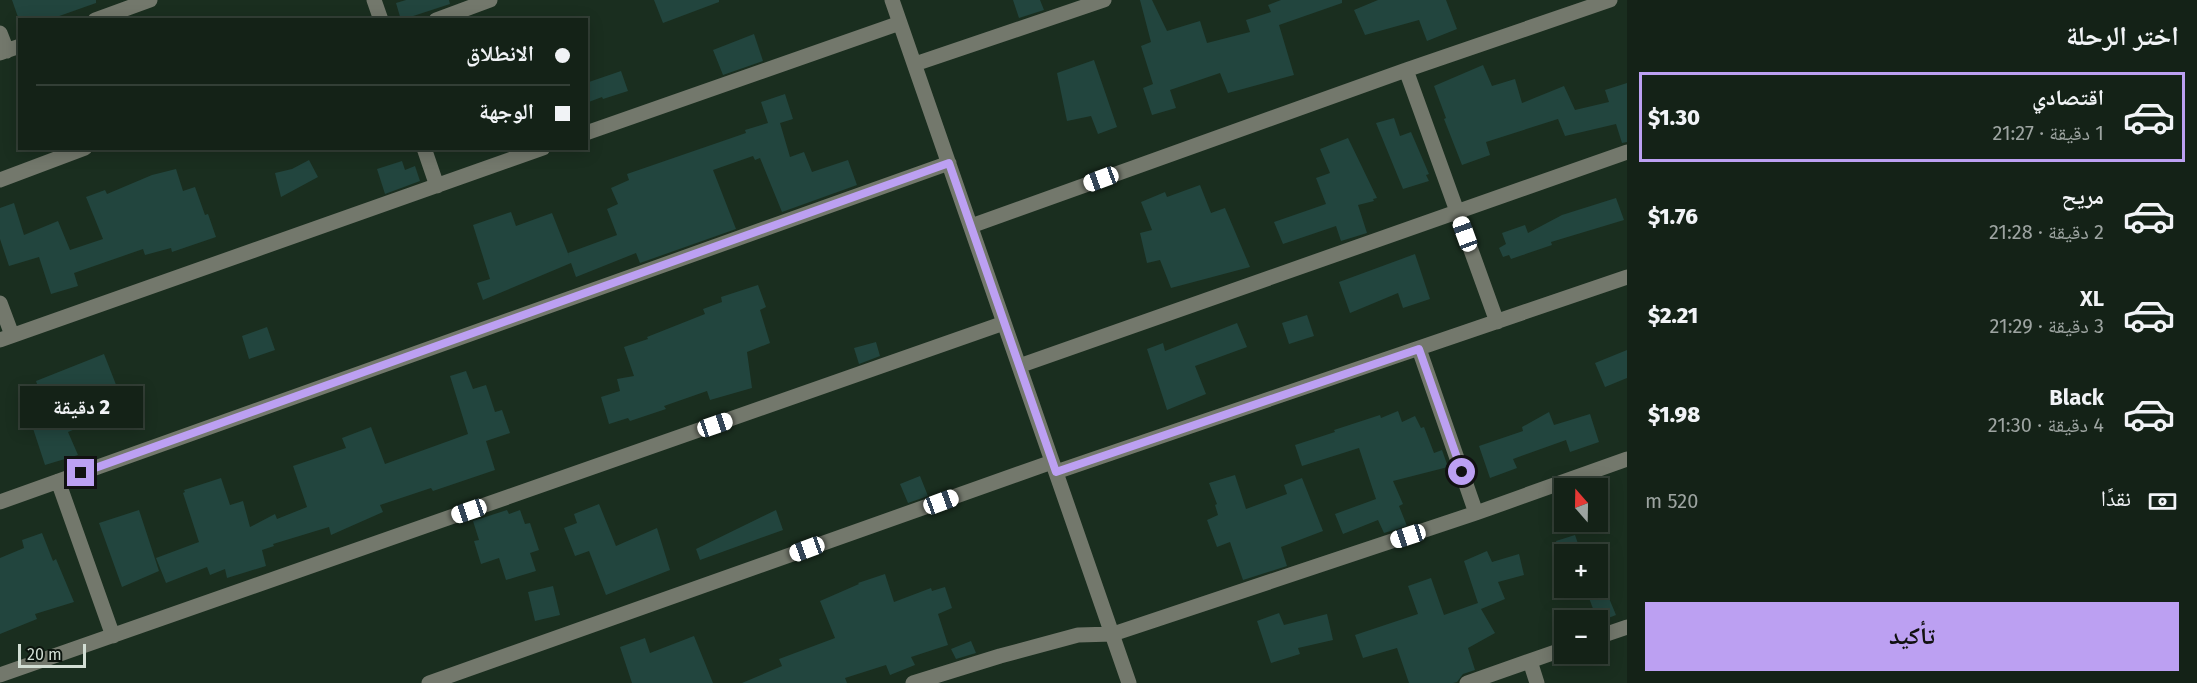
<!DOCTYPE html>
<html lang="ar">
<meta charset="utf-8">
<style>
body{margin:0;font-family:"Fira Sans","Noto Naskh Arabic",sans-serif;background:#1d2a20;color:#f1f3f6;direction:rtl;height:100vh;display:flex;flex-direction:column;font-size:22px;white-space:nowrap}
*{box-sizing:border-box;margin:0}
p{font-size:20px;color:#9da4a1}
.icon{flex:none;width:33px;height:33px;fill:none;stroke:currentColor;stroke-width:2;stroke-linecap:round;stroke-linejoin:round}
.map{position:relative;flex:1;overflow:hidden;direction:ltr}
.side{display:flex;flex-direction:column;background:#142217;width:570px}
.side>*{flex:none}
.top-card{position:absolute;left:18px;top:18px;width:570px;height:132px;border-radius:0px;box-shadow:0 3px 15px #0003,0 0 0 2px #333f36;direction:rtl;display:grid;align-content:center;height:132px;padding:0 18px;background:#142217}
.needle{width:39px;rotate:340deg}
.tools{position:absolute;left:1554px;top:478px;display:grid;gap:12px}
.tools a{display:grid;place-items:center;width:54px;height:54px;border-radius:0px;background:#142217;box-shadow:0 3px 15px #0003,0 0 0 2px #333f36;font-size:30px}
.scale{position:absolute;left:18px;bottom:15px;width:68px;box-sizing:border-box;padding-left:6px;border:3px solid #d2ded4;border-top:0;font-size:16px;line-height:21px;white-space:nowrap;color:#d2ded4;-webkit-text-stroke:4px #0b140d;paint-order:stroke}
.end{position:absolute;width:27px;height:27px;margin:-14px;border:8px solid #bca0f2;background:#111;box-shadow:0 0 0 3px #111}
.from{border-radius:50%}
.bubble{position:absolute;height:42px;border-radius:0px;background:#142217;box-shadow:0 3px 15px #0003,0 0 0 2px #333f36;font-size:20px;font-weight:800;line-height:42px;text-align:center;direction:rtl}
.car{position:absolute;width:18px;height:36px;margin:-18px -9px;border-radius:8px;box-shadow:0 0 4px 2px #0007;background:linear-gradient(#fff 24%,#345 0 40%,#fff 0 76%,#345 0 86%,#fff 0)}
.top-card b{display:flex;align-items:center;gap:21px;height:57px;font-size:22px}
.top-card b+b{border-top:2px solid #333f36}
.top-card i{width:15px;height:15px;background:#f1f3f6}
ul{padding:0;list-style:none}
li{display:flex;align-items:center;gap:18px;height:90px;margin:0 12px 9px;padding:0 6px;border:3px solid transparent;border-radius:0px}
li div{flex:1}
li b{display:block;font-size:22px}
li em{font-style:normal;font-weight:800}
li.current{border-color:#bca0f2}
li>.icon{width:54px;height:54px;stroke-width:1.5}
h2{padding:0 18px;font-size:27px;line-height:72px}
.pay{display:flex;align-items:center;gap:15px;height:66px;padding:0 18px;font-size:22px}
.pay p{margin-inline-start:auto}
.action{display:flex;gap:12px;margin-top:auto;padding:12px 18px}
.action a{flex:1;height:69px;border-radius:0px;background:#bca0f2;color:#111;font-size:24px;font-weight:800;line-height:69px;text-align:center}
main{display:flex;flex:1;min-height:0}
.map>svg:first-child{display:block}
</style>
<main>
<section class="side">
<h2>اختر الرحلة</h2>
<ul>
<li class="current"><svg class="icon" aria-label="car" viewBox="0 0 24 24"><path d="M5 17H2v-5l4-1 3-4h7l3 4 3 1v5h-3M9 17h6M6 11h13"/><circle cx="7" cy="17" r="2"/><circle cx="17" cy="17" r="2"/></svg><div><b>اقتصادي</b><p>1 دقيقة · 21:27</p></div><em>$1.30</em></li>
<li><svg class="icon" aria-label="car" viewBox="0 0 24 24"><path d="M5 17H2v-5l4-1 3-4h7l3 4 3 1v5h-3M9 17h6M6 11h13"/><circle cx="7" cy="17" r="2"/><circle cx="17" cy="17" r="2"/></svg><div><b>مريح</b><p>2 دقيقة · 21:28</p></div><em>$1.76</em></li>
<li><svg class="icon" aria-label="car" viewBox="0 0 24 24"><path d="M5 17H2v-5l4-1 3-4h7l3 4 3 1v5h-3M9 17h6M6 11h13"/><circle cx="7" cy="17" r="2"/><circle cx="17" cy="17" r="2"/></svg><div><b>XL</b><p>3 دقيقة · 21:29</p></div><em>$2.21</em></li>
<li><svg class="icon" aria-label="car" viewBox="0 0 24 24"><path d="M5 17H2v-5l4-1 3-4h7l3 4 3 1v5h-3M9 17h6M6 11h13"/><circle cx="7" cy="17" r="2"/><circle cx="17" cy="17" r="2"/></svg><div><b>Black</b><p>4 دقيقة · 21:30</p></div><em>$1.98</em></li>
</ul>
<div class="pay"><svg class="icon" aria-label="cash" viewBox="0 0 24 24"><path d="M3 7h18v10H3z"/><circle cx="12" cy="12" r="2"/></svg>نقدًا<p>520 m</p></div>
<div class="action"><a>تأكيد</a></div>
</section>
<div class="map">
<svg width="1627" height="683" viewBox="0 0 1627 683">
<rect width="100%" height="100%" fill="#1a2e1f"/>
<path fill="#22453e" d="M 12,0 L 96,0 L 96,3 L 48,20 L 19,20 Z
M 406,0 L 449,0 L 450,4 L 401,20 L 396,3 Z
M 654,0 L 719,0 L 719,2 L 663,23 Z
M 1013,0 L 1040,0 L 1044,10 L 1019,18 Z
M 1140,0 L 1152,0 L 1167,31 L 1200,21 L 1207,43 L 1250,32 L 1246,20 L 1271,12 L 1268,5 L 1281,0 L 1342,0 L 1342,3 L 1279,25 L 1294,75 L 1228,93 L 1220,73 L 1170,90 L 1176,108 L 1152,115 L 1143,88 L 1153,84 L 1141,46 L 1151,42 Z
M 1378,0 L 1446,0 L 1457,29 L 1427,41 L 1419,20 L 1365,35 L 1354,10 Z
M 754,34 L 763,61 L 723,75 L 713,50 Z
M 1094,60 L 1117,127 L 1098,134 L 1091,116 L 1067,121 L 1057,73 Z
M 1483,65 L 1492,86 L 1515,79 L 1522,103 L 1564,86 L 1575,110 L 1609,102 L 1605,90 L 1627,83 L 1627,142 L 1622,143 L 1616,124 L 1565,136 L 1558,119 L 1486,142 L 1490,155 L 1462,165 L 1444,119 L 1446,118 L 1434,86 Z
M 621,71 L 628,91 L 603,99 L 602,97 L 586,103 L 586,83 Z
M 785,94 L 793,119 L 780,123 L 790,157 L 804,152 L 812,172 L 848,160 L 857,185 L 782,212 L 760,158 L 755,160 L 753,156 L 713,170 L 736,229 L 640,263 L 636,253 L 576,277 L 571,263 L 483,300 L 477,283 L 490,279 L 473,225 L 511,212 L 516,226 L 552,213 L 569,256 L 568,253 L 617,235 L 607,209 L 618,204 L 611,188 L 629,180 L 627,174 L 746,133 L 745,130 L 768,123 L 761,102 Z
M 1394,118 L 1400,136 L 1411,132 L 1429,174 L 1426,175 L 1429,181 L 1403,189 L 1376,123 Z
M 1348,138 L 1377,198 L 1373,199 L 1374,201 L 1358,205 L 1367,233 L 1341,241 L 1336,226 L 1283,244 L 1274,222 L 1326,204 L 1316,178 L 1330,173 L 1320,149 Z
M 309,160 L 318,177 L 281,197 L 275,173 L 292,169 Z
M 402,161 L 405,170 L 415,166 L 420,181 L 385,194 L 377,169 Z
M 176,169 L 183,191 L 195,187 L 205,215 L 208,214 L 216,237 L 172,252 L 171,248 L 145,255 L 143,249 L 74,273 L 78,286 L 51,294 L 39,257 L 9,266 L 0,239 L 0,208 L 14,203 L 24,235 L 58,221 L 70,250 L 103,239 L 86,197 L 105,190 L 107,194 L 152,175 Z
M 1200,185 L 1211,213 L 1225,208 L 1250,267 L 1171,288 L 1160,260 L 1147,263 L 1140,233 L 1152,230 L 1141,202 L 1165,192 L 1167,197 Z
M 1616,198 L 1624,220 L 1551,242 L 1552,245 L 1511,259 L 1509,255 L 1503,257 L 1499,248 L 1506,244 L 1502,233 L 1525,225 L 1528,233 L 1562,215 Z
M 1415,254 L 1430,299 L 1403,308 L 1398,293 L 1350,313 L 1339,282 Z
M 758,285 L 766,307 L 760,310 L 770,343 L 747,352 L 752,388 L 710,400 L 707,391 L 664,406 L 666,409 L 630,421 L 628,418 L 609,424 L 601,397 L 620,391 L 617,379 L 634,376 L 624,347 L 648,339 L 647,337 L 705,314 L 703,309 L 722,302 L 721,297 Z
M 1307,315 L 1314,336 L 1289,344 L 1282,323 Z
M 1237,323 L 1247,347 L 1195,366 L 1206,394 L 1167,410 L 1147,349 L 1163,343 L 1165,351 Z
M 267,327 L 275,350 L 249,359 L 242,336 Z
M 876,342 L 880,356 L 859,364 L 854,348 Z
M 1627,350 L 1627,378 L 1605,387 L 1595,363 Z
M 104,354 L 122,400 L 72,422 L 75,429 L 68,432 L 78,455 L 45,465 L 22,395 L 39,390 L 36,381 Z
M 466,371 L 473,389 L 486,385 L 495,412 L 502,410 L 510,433 L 486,441 L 495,470 L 433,491 L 431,488 L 380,505 L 383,512 L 331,535 L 329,527 L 273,544 L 274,546 L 262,550 L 266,566 L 227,578 L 225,569 L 210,575 L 207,567 L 166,583 L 156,558 L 199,542 L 183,493 L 185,492 L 184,490 L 221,478 L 230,505 L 243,501 L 250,527 L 275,514 L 277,519 L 307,507 L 293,466 L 346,448 L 342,438 L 371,427 L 385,464 L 468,434 L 450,376 Z
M 1398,411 L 1402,422 L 1415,416 L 1421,428 L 1424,427 L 1434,453 L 1442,450 L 1448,467 L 1393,481 L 1403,504 L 1399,506 L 1407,526 L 1384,533 L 1378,520 L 1343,534 L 1335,514 L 1376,499 L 1359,448 L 1302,466 L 1295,445 L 1335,432 L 1334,430 L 1380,415 L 1381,418 Z
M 1549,412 L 1554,425 L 1590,414 L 1599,442 L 1570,452 L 1566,440 L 1513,459 L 1517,468 L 1490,478 L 1479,446 L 1523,431 L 1522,427 Z
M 1235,475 L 1246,509 L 1287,494 L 1284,485 L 1302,478 L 1323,531 L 1281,547 L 1287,566 L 1243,580 L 1230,542 L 1217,547 L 1207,520 L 1218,515 L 1215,505 L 1217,504 L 1209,483 Z
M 920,476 L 928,496 L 908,503 L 900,484 Z
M 599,504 L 616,546 L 657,528 L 670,570 L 606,595 L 589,551 L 575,556 L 564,528 L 577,523 L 574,514 Z
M 139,510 L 159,571 L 122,587 L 99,523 Z
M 507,510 L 509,514 L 520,510 L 525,524 L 530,523 L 539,550 L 530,553 L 536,571 L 506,580 L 499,558 L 481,564 L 474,541 L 479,540 L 473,521 Z
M 776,510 L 783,530 L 700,560 L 696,549 Z
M 42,533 L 53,561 L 56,559 L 74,602 L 35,614 L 37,619 L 0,634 L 0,558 L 24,548 L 22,540 Z
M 1575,535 L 1582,555 L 1560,555 L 1556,541 Z
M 1487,551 L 1492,562 L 1519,554 L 1524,575 L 1498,582 L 1505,599 L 1481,609 L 1495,633 L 1468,648 L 1475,670 L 1463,674 L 1457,682 L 1453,683 L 1409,683 L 1397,648 L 1363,658 L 1355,635 L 1418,614 L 1408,586 L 1431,578 L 1444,615 L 1478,603 L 1464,561 Z
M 885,574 L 894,602 L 931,588 L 932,591 L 945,587 L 952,608 L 938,614 L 948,645 L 911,657 L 915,665 L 890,675 L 886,665 L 845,678 L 847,683 L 742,683 L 782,666 L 779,659 L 835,638 L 820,601 L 859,584 L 858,583 Z
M 553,586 L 560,615 L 535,621 L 528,592 Z
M 1606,591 L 1616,615 L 1598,622 L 1589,598 Z
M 1279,613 L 1284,625 L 1327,614 L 1333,640 L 1298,648 L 1300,654 L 1271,663 L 1257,621 Z
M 694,636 L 713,683 L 632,683 L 620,647 L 645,638 L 650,653 Z
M 971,641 L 976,653 L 956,659 L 951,649 Z"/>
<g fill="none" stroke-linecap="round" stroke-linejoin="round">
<path stroke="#73786c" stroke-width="15" d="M 374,0 L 381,20
M 892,0 L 1129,683
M 95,20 L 150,0
M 436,20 L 490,0
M 0,33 L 7,51
M 0,53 L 20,46
M 915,64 L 1104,0
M 1406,70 L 1497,322
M 586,133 L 900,23
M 424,148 L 437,186
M 0,180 L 85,148
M 971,226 L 1406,70 L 1610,0
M 0,303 L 12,335
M 0,340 L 543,148
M 1419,349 L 1476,513
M 1019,366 L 1627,152
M 1056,472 L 1627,277
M 58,481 L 113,636
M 0,502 L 949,163
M 1598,637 L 1627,627
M 1530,661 L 1537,683
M 0,675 L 1004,323
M 429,683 L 1052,462
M 913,683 L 1000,656 L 1078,635 L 1113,634 L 1476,513 L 1627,459
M 1467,683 L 1564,649"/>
</g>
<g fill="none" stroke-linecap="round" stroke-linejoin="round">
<path stroke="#bca0f2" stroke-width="8" d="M 81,473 L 949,163 L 1056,472 L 1419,349 L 1462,472"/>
</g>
</svg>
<div class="tools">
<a><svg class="needle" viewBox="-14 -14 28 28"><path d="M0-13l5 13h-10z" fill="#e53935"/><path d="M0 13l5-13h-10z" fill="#9da4a1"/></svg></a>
<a>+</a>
<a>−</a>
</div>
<div class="scale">20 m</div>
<i class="end from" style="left:1462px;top:472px"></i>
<i class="end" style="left:81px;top:473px"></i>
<div class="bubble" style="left:20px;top:386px;width:123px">2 دقيقة</div>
<i class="car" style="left:1101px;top:179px;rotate:250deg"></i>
<i class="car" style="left:1465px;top:234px;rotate:340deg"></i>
<i class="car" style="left:715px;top:425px;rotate:71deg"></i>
<i class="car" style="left:941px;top:502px;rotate:70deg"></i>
<i class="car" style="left:469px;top:511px;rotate:251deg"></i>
<i class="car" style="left:1408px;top:536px;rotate:252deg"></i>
<i class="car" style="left:807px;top:549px;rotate:250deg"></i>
<div class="top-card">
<b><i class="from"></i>الانطلاق</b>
<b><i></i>الوجهة</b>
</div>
</div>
</main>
